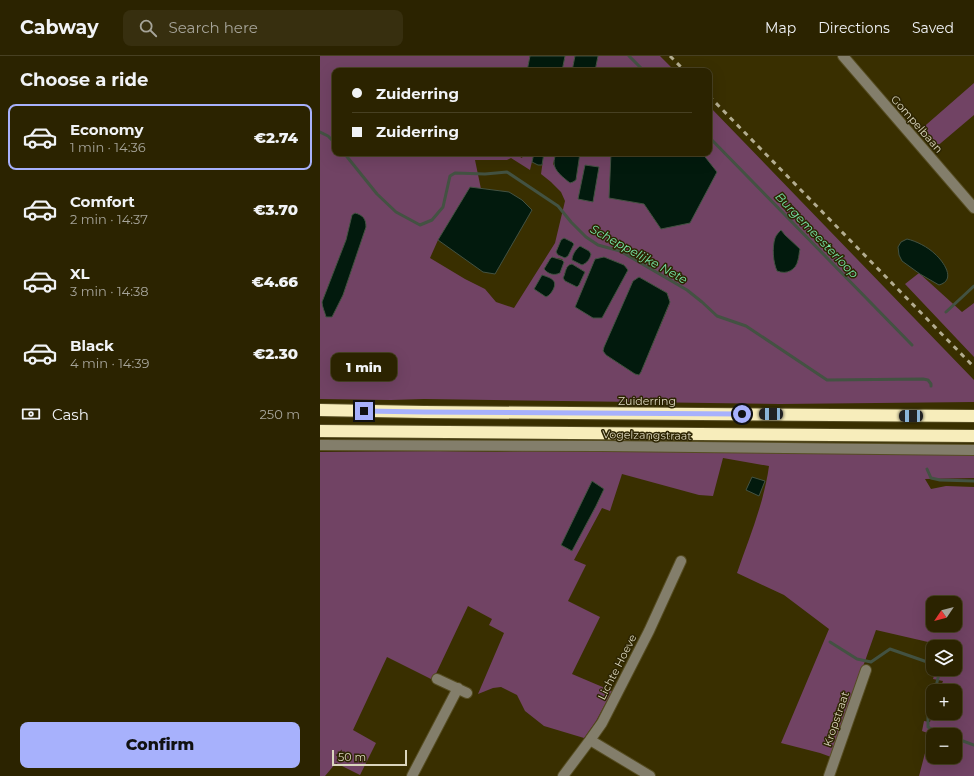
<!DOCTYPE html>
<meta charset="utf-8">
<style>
body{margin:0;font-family:Montserrat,sans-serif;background:#372f0f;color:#f1f3f6;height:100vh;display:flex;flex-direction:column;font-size:15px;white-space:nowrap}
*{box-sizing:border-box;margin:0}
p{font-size:13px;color:#a6a499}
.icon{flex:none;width:22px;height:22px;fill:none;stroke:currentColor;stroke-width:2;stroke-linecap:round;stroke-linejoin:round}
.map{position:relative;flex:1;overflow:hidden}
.panel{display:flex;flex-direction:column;background:#2b2300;width:320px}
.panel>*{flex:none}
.top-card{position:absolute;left:12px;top:12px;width:380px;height:88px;border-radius:8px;box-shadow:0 4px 16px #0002,0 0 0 1px #474022;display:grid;align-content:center;height:88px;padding:0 20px;background:#2b2300}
.needle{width:26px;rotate:235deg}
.fabs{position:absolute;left:606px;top:540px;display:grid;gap:8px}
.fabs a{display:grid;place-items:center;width:36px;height:36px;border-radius:8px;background:#2b2300;box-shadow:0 4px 16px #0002,0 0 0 1px #474022;font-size:20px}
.scale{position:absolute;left:12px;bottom:10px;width:75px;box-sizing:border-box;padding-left:4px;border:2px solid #dad5bd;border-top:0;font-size:11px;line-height:14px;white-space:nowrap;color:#dad5bd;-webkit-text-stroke:3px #2d2502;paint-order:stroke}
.end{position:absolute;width:18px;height:18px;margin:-9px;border:5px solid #a7b1fc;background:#111;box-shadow:0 0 0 2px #111}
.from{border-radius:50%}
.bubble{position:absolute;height:28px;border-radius:8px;background:#2b2300;box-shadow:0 4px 16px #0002,0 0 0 1px #474022;font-size:13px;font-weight:800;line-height:28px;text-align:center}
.car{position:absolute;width:12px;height:24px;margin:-12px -6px;border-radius:5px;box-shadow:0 0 3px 1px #0007;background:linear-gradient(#222 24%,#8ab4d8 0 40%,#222 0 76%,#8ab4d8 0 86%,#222 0)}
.top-card b{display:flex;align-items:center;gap:14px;height:38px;font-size:15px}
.top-card b+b{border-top:1px solid #474022}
.top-card i{width:10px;height:10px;background:#f1f3f6}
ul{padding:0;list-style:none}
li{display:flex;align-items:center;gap:12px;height:66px;margin:0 8px 6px;padding:0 12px;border:2px solid transparent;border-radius:8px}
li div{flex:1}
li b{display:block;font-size:15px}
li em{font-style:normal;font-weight:800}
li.selected{border-color:#a7b1fc}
li>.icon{width:36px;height:36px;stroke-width:1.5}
h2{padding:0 20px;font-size:18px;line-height:48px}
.pay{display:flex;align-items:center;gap:10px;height:44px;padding:0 20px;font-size:15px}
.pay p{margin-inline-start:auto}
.primary-button{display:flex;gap:8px;margin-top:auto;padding:8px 20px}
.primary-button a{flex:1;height:46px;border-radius:8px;background:#a7b1fc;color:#111;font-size:16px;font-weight:800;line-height:46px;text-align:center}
header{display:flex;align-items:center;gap:24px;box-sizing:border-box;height:56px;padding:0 20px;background:#2b2300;border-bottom:1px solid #474022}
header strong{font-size:19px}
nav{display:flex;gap:22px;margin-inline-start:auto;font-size:14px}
.search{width:280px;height:36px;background:#372f0f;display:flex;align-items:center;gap:10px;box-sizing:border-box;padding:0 14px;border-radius:8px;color:#a6a499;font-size:15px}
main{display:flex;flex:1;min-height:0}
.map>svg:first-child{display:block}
</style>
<header>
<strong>Cabway</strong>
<div class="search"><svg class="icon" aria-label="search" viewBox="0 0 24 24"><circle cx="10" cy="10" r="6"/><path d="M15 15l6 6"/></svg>Search here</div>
<nav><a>Map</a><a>Directions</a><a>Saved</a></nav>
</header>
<main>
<section class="panel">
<h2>Choose a ride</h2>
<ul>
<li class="selected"><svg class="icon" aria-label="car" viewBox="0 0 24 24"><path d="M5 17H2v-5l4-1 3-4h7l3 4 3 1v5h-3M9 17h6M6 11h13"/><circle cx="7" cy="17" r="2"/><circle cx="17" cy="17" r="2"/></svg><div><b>Economy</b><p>1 min · 14:36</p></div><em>€2.74</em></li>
<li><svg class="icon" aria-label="car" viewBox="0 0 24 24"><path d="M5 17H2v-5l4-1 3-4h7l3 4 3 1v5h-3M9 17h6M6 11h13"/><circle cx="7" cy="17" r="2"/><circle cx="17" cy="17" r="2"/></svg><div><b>Comfort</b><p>2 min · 14:37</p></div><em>€3.70</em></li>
<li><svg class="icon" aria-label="car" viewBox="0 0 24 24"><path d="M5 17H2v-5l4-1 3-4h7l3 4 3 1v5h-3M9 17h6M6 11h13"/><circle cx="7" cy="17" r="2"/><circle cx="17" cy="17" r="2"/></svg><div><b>XL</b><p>3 min · 14:38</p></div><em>€4.66</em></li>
<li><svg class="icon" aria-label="car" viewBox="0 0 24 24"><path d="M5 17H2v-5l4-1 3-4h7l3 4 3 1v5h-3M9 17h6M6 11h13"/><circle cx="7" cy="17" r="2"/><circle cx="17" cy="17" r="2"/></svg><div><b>Black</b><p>4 min · 14:39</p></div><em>€2.30</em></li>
</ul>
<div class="pay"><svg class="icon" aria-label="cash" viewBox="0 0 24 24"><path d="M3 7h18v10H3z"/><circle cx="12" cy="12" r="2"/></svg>Cash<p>250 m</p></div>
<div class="primary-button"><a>Confirm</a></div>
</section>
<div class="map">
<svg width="654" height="720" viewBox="0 0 654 720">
<rect width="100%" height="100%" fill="#392f00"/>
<path fill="#714364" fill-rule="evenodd" d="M 0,0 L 210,0 L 207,15 L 15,15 L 15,97 L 193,97 L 202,102 L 204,97 L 214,97 L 210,114 L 191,102 L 187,104 L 155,104 L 161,133 L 150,132 L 118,184 L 110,202 L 145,223 L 165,233 L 176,246 L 194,252 L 235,187 L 245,145 L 241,136 L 231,126 L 221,118 L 224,97 L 236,97 L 233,108 L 237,114 L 256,124 L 260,97 L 266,97 L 266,99 L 280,101 L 281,97 L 291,97 L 290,142 L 324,148 L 341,173 L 396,116 L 382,97 L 389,97 L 389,50 L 654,324 L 654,346 L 460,348 L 104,343 L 71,344 L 0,343 ZM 35,157 L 46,171 L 23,239 L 12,261 L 6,261 L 2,246 L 26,184 L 32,160 ZM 461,174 L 465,179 L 480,193 L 478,205 L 475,211 ZM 284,201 L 304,209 L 308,214 L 282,262 ZM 237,202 L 242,203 L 244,206 L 224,213 L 230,203 ZM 252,208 L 265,216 L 259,229 L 244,219 C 246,215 246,209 252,208 ZM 319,221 L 347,237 L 350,247 L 321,316 L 319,319 L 315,318 L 286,299 Z
M 245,0 L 255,0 L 252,15 L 242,15 Z
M 278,0 L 340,0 L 355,15 L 275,15 Z
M 654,27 L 654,59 L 615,92 L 599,75 Z
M 599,217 L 642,256 L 654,247 L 654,301 L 585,228 Z
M 232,394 L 347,395 L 654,399 L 654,422 L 605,423 L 611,433 L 626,430 L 654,431 L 654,720 L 599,720 L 610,678 L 602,675 L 604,665 L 610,666 L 613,656 L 613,657 L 635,657 L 635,635 L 619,635 L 623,625 L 613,623 L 616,613 L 635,613 L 635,591 L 621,591 L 621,589 L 556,574 L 511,701 L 500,697 L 461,687 L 509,573 L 464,539 L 417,517 C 429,482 444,447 449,410 L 403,402 L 393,440 L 379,439 L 302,418 L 290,455 L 282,452 L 254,504 L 266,509 L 248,545 L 280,561 L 252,618 L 292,635 L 276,665 L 264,682 L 224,670 L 205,655 L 197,639 L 181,631 L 173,632 L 158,638 L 184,577 L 169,569 L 172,563 L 148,550 L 113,624 L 67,601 L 33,674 L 56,687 L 40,719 L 16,707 L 5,720 L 0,720 L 0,396 L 119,395 L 177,396 ZM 284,433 L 276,450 L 252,495 L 241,489 ZM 613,547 L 635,547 L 635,569 L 613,569 ZM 613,679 L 635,679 L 635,701 L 613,701 Z"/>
<path fill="#021a0d" stroke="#435242" d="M 210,0 L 245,0 L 242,15 L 207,15 Z
M 255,0 L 278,0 L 275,15 L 252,15 Z
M 214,97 L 224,97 L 222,109 L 218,109 L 212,106 Z
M 236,97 L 260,97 L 256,124 L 253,126 L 250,127 C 244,122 234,115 234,107 C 234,104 235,100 236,97 Z
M 291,97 L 382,97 L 397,116 L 370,167 L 341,173 L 324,148 L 289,142 Z
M 265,109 L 279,111 L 273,146 L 258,143 Z
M 150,131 L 189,136 L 202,144 L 212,154 L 175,218 L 163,216 L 118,184 Z
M 35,157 C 43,159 46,163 46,171 L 23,239 L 12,261 L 6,261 C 5,256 2,251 2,246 L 26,184 L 32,159 Z
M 461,174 L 465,179 L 480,193 C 479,197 479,201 478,204 C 476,214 467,219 457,215 C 453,206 452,192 455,182 C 456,179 459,176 461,174 Z
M 244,182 L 252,186 L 254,188 L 248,200 L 245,202 L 238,199 L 236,196 L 241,184 Z
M 587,183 C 596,185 608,191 615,198 C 623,205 637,224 619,229 L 600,218 L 582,205 L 579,199 L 578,191 L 581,186 Z
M 260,190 L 269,195 L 271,198 C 270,203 267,207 262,209 L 252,204 C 252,199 256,193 260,190 Z
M 232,201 L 242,204 L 244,206 L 240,217 C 234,220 228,218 224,213 L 230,203 Z
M 284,201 L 304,209 L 308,214 L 282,262 L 273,262 L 255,251 L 275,203 Z
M 252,208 L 265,216 L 259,229 L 257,231 L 245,225 L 243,222 C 246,217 245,209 252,208 Z
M 222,219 C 231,222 238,224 233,234 C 231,237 230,239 226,241 L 214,233 Z
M 319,221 L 347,237 L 350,246 L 321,316 L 319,319 L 315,318 L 286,299 L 283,295 L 284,291 L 313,225 Z
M 432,421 L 445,425 L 439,440 L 426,434 Z
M 272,425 L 284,433 L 276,450 L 252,495 L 241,489 Z"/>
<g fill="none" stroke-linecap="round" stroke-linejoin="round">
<path stroke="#435242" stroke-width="3" d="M 309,0 L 324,15
M 0,76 L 8,80 L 15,87
M 389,81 L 592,289
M 24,97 L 57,138 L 76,156 L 100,169 L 112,164 L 123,151 L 130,120 L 135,117 L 165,118 L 187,116 L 238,150 L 251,166 L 266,181 L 278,189 L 300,195 L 367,234 L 382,246 L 397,260 L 426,270 L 507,324 L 603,323 L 608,324 L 611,328 L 611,330
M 626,256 L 654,230
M 607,413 L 611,422 L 620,424 L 654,425
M 510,586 L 537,603 L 551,606 L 570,593 L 613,608
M 615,635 L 620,613
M 613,641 L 608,661 L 608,671 L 613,674 L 627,679
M 635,682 L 654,689"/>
<defs>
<path id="minor" d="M 523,0 L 654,152
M 0,389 L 282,390 L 654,394
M 117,623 L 147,637
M 270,684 L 330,720
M 92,720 L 138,632
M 243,720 L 270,684 L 282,667 L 329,575 L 361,505
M 509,720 L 546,614"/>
<path id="highway" d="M 0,354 L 104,356 L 654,360
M 0,375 L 654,380"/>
</defs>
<use href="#minor" stroke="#564d22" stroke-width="12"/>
<use href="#highway" stroke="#564d22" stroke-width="14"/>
<use href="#minor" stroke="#837e6b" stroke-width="10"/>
<use href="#highway" stroke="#f7edbb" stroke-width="12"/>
<path stroke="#b3ad90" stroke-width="3" stroke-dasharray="5 5" stroke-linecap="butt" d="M 350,0 L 365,15
M 389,40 L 654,311"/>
</g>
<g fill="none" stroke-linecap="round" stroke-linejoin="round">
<path stroke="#a7b1fc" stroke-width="5" d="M 44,355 L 104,356 L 422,358"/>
</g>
<g text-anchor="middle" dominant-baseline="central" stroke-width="3" stroke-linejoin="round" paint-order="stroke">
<g font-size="11" fill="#dad5bd" stroke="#2d2502">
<text transform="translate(597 68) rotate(49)">Gompelbaan</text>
<text x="327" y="345">Zuiderring</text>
<text transform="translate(327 379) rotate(1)">Vogelzangstraat</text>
<text transform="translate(297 611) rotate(-63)">Lichte Hoeve</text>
<text transform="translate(516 663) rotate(-71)">Kropstraat</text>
</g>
<g font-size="12" font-style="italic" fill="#77e4a8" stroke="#2d2502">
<text transform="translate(497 179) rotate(46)">Burgemeesterloop</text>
<text transform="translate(319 198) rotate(29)">Scheppelijke Nete</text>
</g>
</g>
</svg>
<div class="fabs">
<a><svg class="needle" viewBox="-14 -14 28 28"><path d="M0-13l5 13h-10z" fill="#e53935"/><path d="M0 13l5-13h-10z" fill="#a6a499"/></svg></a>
<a><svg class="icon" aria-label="layers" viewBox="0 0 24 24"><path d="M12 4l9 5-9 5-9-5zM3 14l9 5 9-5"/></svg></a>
<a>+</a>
<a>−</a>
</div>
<div class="scale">50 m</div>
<i class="end from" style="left:422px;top:358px"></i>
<i class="end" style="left:44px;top:355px"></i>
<div class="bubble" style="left:11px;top:297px;width:66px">1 min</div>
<i class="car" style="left:451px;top:358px;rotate:270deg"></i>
<i class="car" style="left:591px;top:360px;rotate:270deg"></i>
<div class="top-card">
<b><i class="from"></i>Zuiderring</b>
<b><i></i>Zuiderring</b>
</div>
</div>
</main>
